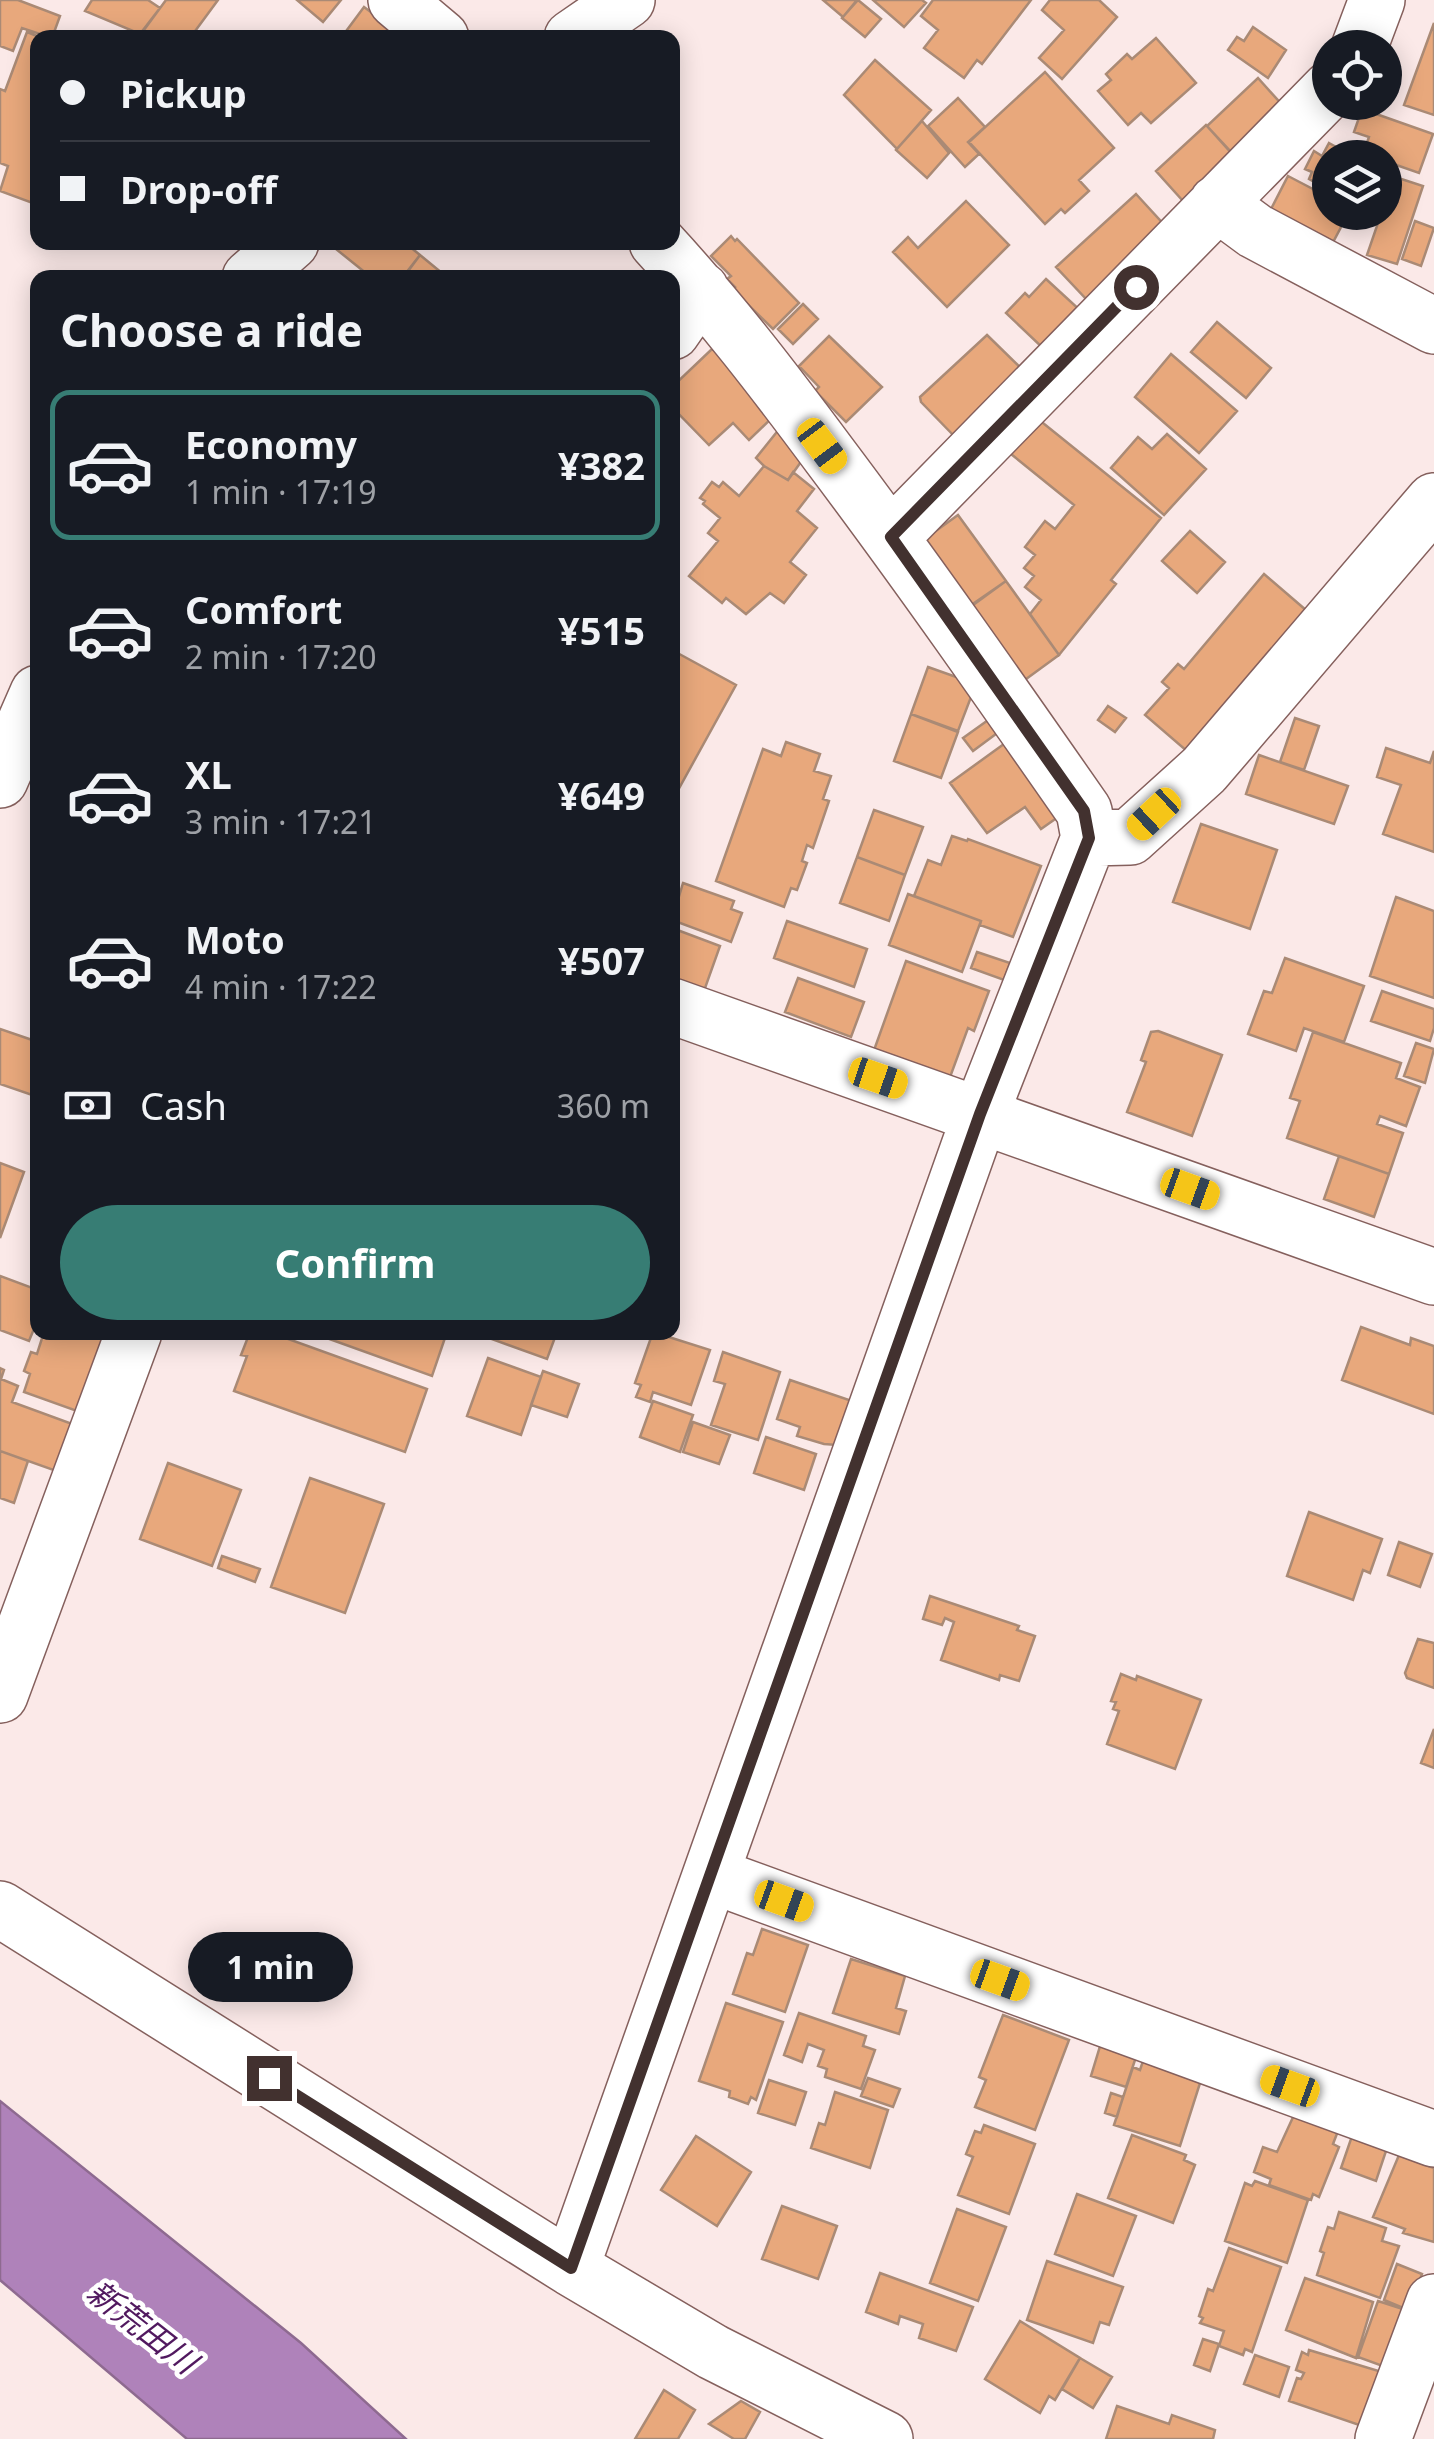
<!DOCTYPE html>
<meta charset="utf-8">
<style>
body{margin:0;font-family:"Noto Sans","Noto Sans JP",sans-serif;background:#242831;color:#f1f3f6;height:100vh;display:flex;flex-direction:column;font-size:38px;white-space:nowrap}
*{box-sizing:border-box;margin:0}
p{font-size:32px;color:#9ea1a6}
.icon{flex:none;width:55px;height:55px;fill:none;stroke:currentColor;stroke-width:2;stroke-linecap:round;stroke-linejoin:round}
.map{position:relative;flex:1;overflow:hidden}
.panel{position:absolute;left:30px;top:270px;width:650px;height:1070px;display:flex;flex-direction:column;background:#171b24;border-radius:20px;box-shadow:0 5px 25px #0003}
.panel>*{flex:none}
.banner{position:absolute;left:30px;top:30px;width:650px;height:220px;border-radius:20px;box-shadow:0 5px 25px #0003;display:grid;align-content:center;height:220px;padding:0 30px;background:#171b24}
.controls{position:absolute;left:1312px;top:30px;display:grid;gap:20px}
.controls a{display:grid;place-items:center;width:90px;height:90px;border-radius:50%;background:#171b24;box-shadow:0 5px 25px #0003;font-size:50px}
.end{position:absolute;width:45px;height:45px;margin:-22px;border:12px solid #42312f;background:#fff;box-shadow:0 0 0 5px #fff}
.from{border-radius:50%}
.bubble{position:absolute;height:70px;border-radius:35px;background:#171b24;box-shadow:0 5px 25px #0003;font-size:32px;font-weight:700;line-height:70px;text-align:center}
.car{position:absolute;width:30px;height:60px;margin:-30px -15px;border-radius:12px;box-shadow:0 0 8px 2px #0007;background:linear-gradient(#f5c518 24%,#345 0 40%,#f5c518 0 76%,#345 0 86%,#f5c518 0)}
.banner b{display:flex;align-items:center;gap:35px;height:95px;font-size:38px}
.banner b+b{border-top:2px solid #363941}
.banner i{width:25px;height:25px;background:#f1f3f6}
ul{padding:0;list-style:none}
li{display:flex;align-items:center;gap:30px;height:150px;margin:0 20px 15px;padding:0 10px;border:5px solid transparent;border-radius:20px}
li div{flex:1}
li b{display:block;font-size:38px}
li em{font-style:normal;font-weight:700}
li.active{border-color:#377d74}
li>.icon{width:90px;height:90px;stroke-width:1.5}
h2{padding:0 30px;font-size:45px;line-height:120px}
.pay{display:flex;align-items:center;gap:25px;height:110px;padding:0 30px;font-size:38px}
.pay p{margin-inline-start:auto}
.primary-button{display:flex;gap:20px;margin-top:auto;padding:20px 30px}
.primary-button a{flex:1;height:115px;border-radius:60px;background:#377d74;color:#fff;font-size:40px;font-weight:700;line-height:115px;text-align:center}
.map>svg:first-child{display:block}
</style>
<div class="map">
<svg width="1434" height="2439" viewBox="0 0 1434 2439">
<rect width="100%" height="100%" fill="#fbe9e8"/>
<path fill="#af82ba" stroke="#8e6a90" stroke-width="2.5" d="M 0,2101 L 301,2343 L 406,2439 L 187,2439 L 0,2280 Z"/>
<path fill="#e8a87c" stroke="#aa8a75" stroke-width="2.5" d="M 0,0 L 18,0 L 60,16 L 52,38 L 22,28 L 13,51 L 0,46 Z
M 92,0 L 148,0 L 160,8 L 140,34 L 85,11 Z
M 166,0 L 218,0 L 190,38 L 146,38 L 141,34 Z
M 297,0 L 341,0 L 323,22 Z
M 823,0 L 857,0 L 843,17 Z
M 858,0 L 881,19 L 865,37 L 842,18 Z
M 873,0 L 922,0 L 926,3 L 904,27 Z
M 933,0 L 1031,0 L 982,64 L 977,60 L 964,78 L 924,48 L 938,30 L 921,16 Z
M 1050,0 L 1099,0 L 1117,17 L 1062,79 L 1039,58 L 1064,30 L 1042,10 Z
M 364,7 L 406,38 L 341,38 Z
M 1434,23 L 1434,115 L 1404,105 Z
M 1253,27 L 1286,50 L 1268,78 L 1228,50 L 1237,37 L 1244,41 Z
M 27,32 L 42,38 L 38,38 L 38,205 L 0,191 L 8,166 L 0,163 L 0,89 L 5,91 Z
M 1156,38 L 1196,83 L 1151,123 L 1141,113 L 1128,125 L 1098,91 L 1111,80 L 1106,74 L 1127,54 L 1132,59 Z
M 875,60 L 931,110 L 897,149 L 844,95 Z
M 1045,72 L 1114,148 L 1079,180 L 1089,191 L 1065,213 L 1061,209 L 1045,224 L 969,142 Z
M 1258,78 L 1285,108 L 1234,155 L 1207,126 Z
M 958,98 L 985,127 L 968,142 L 979,154 L 965,167 L 928,126 Z
M 1362,109 L 1433,134 L 1419,173 L 1385,161 L 1385,158 L 1363,154 L 1369,137 L 1354,132 Z
M 922,121 L 949,153 L 927,178 L 896,150 Z
M 1206,125 L 1233,155 L 1183,201 L 1156,171 Z
M 1329,143 L 1356,158 L 1330,158 L 1330,191 L 1309,179 L 1312,172 L 1305,169 L 1314,151 L 1322,156 Z
M 1389,175 L 1423,186 L 1397,264 L 1367,255 L 1378,223 L 1374,222 L 1377,212 L 1385,212 L 1385,188 Z
M 1288,176 L 1330,198 L 1330,212 L 1349,212 L 1331,246 L 1269,213 Z
M 1136,194 L 1168,229 L 1088,301 L 1056,267 Z
M 966,201 L 1009,245 L 947,307 L 893,252 L 908,237 L 918,248 Z
M 1415,221 L 1434,228 L 1421,266 L 1402,259 Z
M 731,236 L 735,241 L 737,239 L 799,303 L 773,329 L 732,289 L 735,287 L 727,279 L 731,276 L 711,256 Z
M 333,242 L 404,242 L 420,255 L 402,278 L 372,278 L 331,245 Z
M 420,255 L 448,278 L 403,278 Z
M 1046,279 L 1082,312 L 1046,351 L 1006,313 L 1025,293 L 1029,297 Z
M 803,304 L 818,319 L 793,344 L 778,329 Z
M 1217,322 L 1271,368 L 1246,398 L 1191,352 Z
M 987,335 L 1023,370 L 958,440 L 921,402 L 920,397 Z
M 829,336 L 882,387 L 846,422 L 815,391 L 819,387 L 799,366 Z
M 712,349 L 717,351 L 777,413 L 749,440 L 733,423 L 709,445 L 672,407 L 672,387 Z
M 1171,354 L 1237,411 L 1199,453 L 1135,397 Z
M 1038,419 L 1161,518 L 1111,580 L 1116,584 L 1059,655 L 1030,614 L 1041,600 L 1025,587 L 1034,576 L 1024,568 L 1035,555 L 1025,547 L 1045,521 L 1055,529 L 1074,505 L 1011,454 Z
M 780,428 L 808,452 L 788,480 L 764,466 L 756,458 Z
M 1167,434 L 1206,469 L 1164,515 L 1111,468 L 1138,437 L 1152,449 Z
M 764,466 L 788,480 L 793,472 L 814,489 L 797,511 L 817,528 L 790,562 L 806,575 L 784,603 L 770,593 L 746,614 L 726,598 L 722,603 L 689,576 L 718,541 L 708,533 L 720,518 L 703,504 L 705,501 L 700,498 L 712,482 L 719,487 L 723,482 L 739,496 Z
M 958,515 L 1006,581 L 964,610 L 922,552 L 926,538 Z
M 1190,531 L 1225,562 L 1197,593 L 1162,561 Z
M 1264,574 L 1307,611 L 1188,752 L 1145,715 L 1169,688 L 1162,682 L 1178,664 L 1184,669 Z
M 1006,581 L 1059,655 L 1022,682 L 969,608 Z
M 672,650 L 736,685 L 677,792 L 672,794 Z
M 928,667 L 976,684 L 958,731 L 911,714 Z
M 1108,706 L 1126,718 L 1115,732 L 1098,720 Z
M 911,714 L 958,732 L 941,778 L 894,761 Z
M 991,718 L 1000,731 L 973,751 L 963,738 Z
M 1295,718 L 1319,726 L 1304,770 L 1280,762 Z
M 1015,736 L 1068,810 L 1041,829 L 1025,807 L 987,833 L 950,783 Z
M 786,742 L 820,754 L 814,771 L 831,776 L 823,799 L 829,801 L 813,848 L 807,845 L 802,861 L 807,863 L 797,890 L 791,888 L 784,907 L 716,881 L 763,749 L 781,756 Z
M 1386,748 L 1430,763 L 1434,751 L 1434,852 L 1383,834 L 1401,785 L 1377,777 Z
M 1259,755 L 1348,786 L 1334,824 L 1246,794 Z
M 874,810 L 923,827 L 905,875 L 857,857 Z
M 1201,824 L 1277,850 L 1250,929 L 1173,902 Z
M 952,836 L 967,841 L 968,839 L 1041,866 L 1013,937 L 980,925 L 981,921 L 914,896 L 928,860 L 941,865 Z
M 857,857 L 905,875 L 889,921 L 840,903 Z
M 683,883 L 734,901 L 731,909 L 742,913 L 731,942 L 672,920 Z
M 908,894 L 981,921 L 962,972 L 889,945 Z
M 1396,897 L 1434,911 L 1434,998 L 1370,976 Z
M 787,921 L 867,949 L 854,987 L 774,958 Z
M 672,928 L 720,946 L 704,991 L 672,979 Z
M 977,952 L 1010,963 L 1004,980 L 971,968 Z
M 1285,958 L 1364,986 L 1344,1042 L 1304,1028 L 1296,1051 L 1248,1034 L 1264,991 L 1272,993 Z
M 906,961 L 989,991 L 974,1031 L 968,1028 L 949,1080 L 873,1053 Z
M 798,978 L 864,1002 L 851,1037 L 785,1012 Z
M 1382,991 L 1434,1009 L 1434,1028 L 1430,1041 L 1371,1021 Z
M 0,1029 L 38,1042 L 38,1097 L 0,1084 Z
M 1158,1031 L 1222,1055 L 1192,1136 L 1127,1112 L 1146,1062 L 1141,1060 L 1151,1032 Z
M 1313,1032 L 1401,1063 L 1396,1078 L 1420,1087 L 1406,1126 L 1380,1116 L 1377,1124 L 1403,1133 L 1389,1174 L 1287,1138 L 1300,1101 L 1290,1098 Z
M 1416,1043 L 1434,1049 L 1425,1083 L 1404,1076 Z
M 1339,1156 L 1389,1174 L 1374,1217 L 1324,1199 Z
M 0,1163 L 24,1172 L 0,1238 Z
M 0,1276 L 38,1290 L 38,1319 L 29,1341 L 0,1330 Z
M 1361,1327 L 1410,1345 L 1411,1338 L 1434,1346 L 1434,1414 L 1342,1380 Z
M 44,1332 L 117,1332 L 88,1415 L 24,1392 L 30,1374 L 24,1371 L 31,1352 L 37,1354 Z
M 250,1332 L 269,1332 L 427,1389 L 405,1452 L 234,1391 L 247,1356 L 241,1355 Z
M 310,1332 L 447,1332 L 432,1376 Z
M 491,1332 L 557,1332 L 547,1359 L 489,1338 Z
M 653,1332 L 710,1350 L 691,1405 L 653,1392 L 650,1402 L 636,1397 L 641,1385 L 635,1383 Z
M 723,1352 L 780,1372 L 758,1440 L 711,1425 L 725,1384 L 714,1381 Z
M 488,1358 L 541,1377 L 521,1435 L 467,1416 Z
M 0,1368 L 4,1370 L 1,1379 L 18,1386 L 12,1402 L 75,1425 L 59,1472 L 0,1451 Z
M 543,1371 L 579,1384 L 567,1417 L 531,1405 Z
M 790,1380 L 852,1401 L 837,1445 L 824,1444 L 797,1436 L 800,1427 L 777,1419 Z
M 653,1401 L 693,1415 L 680,1452 L 640,1437 Z
M 693,1422 L 730,1435 L 719,1464 L 683,1452 Z
M 766,1437 L 816,1454 L 804,1490 L 754,1473 Z
M 0,1451 L 28,1461 L 14,1503 L 0,1498 Z
M 168,1463 L 241,1490 L 212,1566 L 140,1539 Z
M 310,1478 L 384,1504 L 345,1613 L 271,1587 Z
M 1309,1512 L 1382,1539 L 1370,1573 L 1363,1570 L 1353,1600 L 1287,1576 Z
M 1399,1542 L 1432,1554 L 1420,1587 L 1388,1575 Z
M 222,1556 L 260,1569 L 255,1582 L 218,1568 Z
M 930,1596 L 1019,1626 L 1017,1630 L 1035,1636 L 1019,1681 L 1000,1675 L 999,1680 L 941,1660 L 954,1622 L 945,1618 L 942,1625 L 923,1619 Z
M 1418,1639 L 1434,1643 L 1434,1688 L 1407,1678 L 1405,1673 Z
M 1121,1674 L 1136,1680 L 1137,1676 L 1201,1700 L 1175,1769 L 1107,1744 L 1119,1711 L 1113,1709 L 1116,1702 L 1111,1701 Z
M 1434,1729 L 1434,1768 L 1421,1763 Z
M 762,1929 L 808,1945 L 785,2012 L 733,1994 L 747,1953 L 753,1955 Z
M 851,1959 L 905,1976 L 896,2008 L 906,2011 L 899,2034 L 833,2013 Z
M 726,2003 L 783,2022 L 756,2100 L 751,2097 L 748,2104 L 729,2097 L 730,2091 L 699,2081 Z
M 799,2013 L 866,2036 L 863,2046 L 875,2050 L 861,2089 L 825,2077 L 827,2069 L 818,2066 L 824,2050 L 808,2044 L 802,2062 L 784,2055 Z
M 1003,2015 L 1069,2040 L 1035,2130 L 975,2107 L 986,2080 L 979,2077 Z
M 1101,2043 L 1137,2054 L 1126,2087 L 1091,2076 Z
M 1143,2061 L 1201,2080 L 1180,2146 L 1114,2125 L 1133,2067 L 1140,2070 Z
M 868,2078 L 900,2089 L 893,2107 L 861,2096 Z
M 769,2080 L 806,2092 L 795,2125 L 758,2113 Z
M 835,2092 L 888,2110 L 870,2168 L 811,2148 L 819,2123 L 825,2125 Z
M 1111,2093 L 1123,2097 L 1117,2117 L 1105,2113 Z
M 1294,2115 L 1338,2131 L 1333,2144 L 1339,2147 L 1319,2197 L 1313,2194 L 1311,2200 L 1269,2185 L 1271,2179 L 1254,2172 L 1263,2147 L 1277,2152 Z
M 984,2125 L 1035,2144 L 1009,2214 L 958,2195 L 973,2157 L 966,2154 L 975,2131 L 981,2133 Z
M 1132,2135 L 1186,2155 L 1184,2160 L 1195,2165 L 1173,2223 L 1108,2198 Z
M 696,2136 L 751,2172 L 717,2226 L 661,2190 Z
M 1352,2136 L 1387,2148 L 1376,2181 L 1341,2168 Z
M 1399,2155 L 1434,2168 L 1434,2242 L 1403,2233 L 1405,2229 L 1373,2217 Z
M 1255,2181 L 1308,2200 L 1287,2263 L 1225,2241 L 1245,2183 L 1252,2186 Z
M 1077,2194 L 1136,2216 L 1113,2276 L 1055,2254 Z
M 782,2206 L 837,2226 L 818,2279 L 762,2259 Z
M 957,2209 L 1006,2227 L 978,2301 L 930,2283 Z
M 1339,2212 L 1386,2228 L 1382,2241 L 1399,2246 L 1380,2298 L 1317,2275 L 1324,2253 L 1320,2251 L 1328,2227 L 1334,2229 Z
M 1229,2248 L 1281,2267 L 1252,2352 L 1245,2349 L 1243,2355 L 1219,2346 L 1224,2331 L 1200,2323 L 1203,2318 L 1199,2316 L 1208,2289 L 1213,2291 Z
M 1047,2261 L 1123,2287 L 1109,2325 L 1100,2322 L 1093,2343 L 1027,2320 Z
M 1397,2264 L 1422,2274 L 1408,2310 L 1384,2300 Z
M 880,2273 L 973,2307 L 956,2351 L 919,2338 L 923,2324 L 900,2316 L 898,2324 L 866,2312 Z
M 1305,2278 L 1373,2302 L 1356,2358 L 1286,2330 Z
M 1378,2301 L 1409,2311 L 1388,2368 L 1358,2357 Z
M 1020,2321 L 1080,2358 L 1055,2400 L 1049,2396 L 1040,2413 L 985,2379 Z
M 1203,2339 L 1219,2344 L 1210,2371 L 1194,2365 Z
M 1309,2350 L 1382,2372 L 1362,2426 L 1289,2401 L 1297,2378 L 1301,2379 L 1304,2373 L 1296,2370 L 1302,2352 L 1308,2355 Z
M 1255,2355 L 1289,2367 L 1279,2397 L 1244,2384 Z
M 1080,2358 L 1112,2377 L 1093,2408 L 1062,2389 Z
M 664,2390 L 695,2410 L 678,2439 L 635,2439 Z
M 741,2401 L 760,2412 L 745,2439 L 734,2439 L 709,2424 Z
M 1117,2406 L 1169,2424 L 1172,2415 L 1215,2430 L 1213,2439 L 1106,2439 Z"/>
<g fill="none" stroke-linecap="round" stroke-linejoin="round">
<defs>
<path id="minor" d="M 396,0 L 441,38
M 572,38 L 627,0
M 1359,48 L 1377,0
M 1217,203 L 1255,231 L 1434,326
M 657,242 C 720,310 775,382 830,456 C 918,573 1001,692 1084,811 L 1089,838
M 250,278 L 291,242
M 672,332 L 701,290
M 891,537 L 1330,89
M 0,780 L 38,693
M 672,1006 L 1434,1277
M 0,1695 L 134,1332
M 711,1875 L 1434,2139
M 0,1909 L 571,2268 L 713,2352 L 885,2439
M 571,2268 L 981,1113 L 1089,838 L 1130,837 L 1204,770 L 1434,501
M 1383,2439 L 1434,2302"/>
</defs>
<use href="#minor" stroke="#85605d" stroke-width="58"/>
<use href="#minor" stroke="#fff" stroke-width="55"/>
</g>
<g fill="none" stroke-linecap="round" stroke-linejoin="round">
<path stroke="#42312f" stroke-width="12" d="M 269,2078 L 571,2268 L 980,1114 L 1089,838 L 1084,811 L 891,537 L 1136,287"/>
</g>
<g text-anchor="middle" dominant-baseline="central" stroke-width="9" stroke-linejoin="round" paint-order="stroke">
<g font-size="32" font-style="italic" fill="#51195f" stroke="#fff">
<text transform="translate(143 2326) rotate(38)">新荒田川</text>
</g>
</g>
</svg>
<div class="controls">
<a><svg class="icon" aria-label="locate" viewBox="0 0 24 24"><circle cx="12" cy="12" r="6"/><path d="M12 2v4M12 18v4M2 12h4M18 12h4"/></svg></a>
<a><svg class="icon" aria-label="layers" viewBox="0 0 24 24"><path d="M12 4l9 5-9 5-9-5zM3 14l9 5 9-5"/></svg></a>
</div>
<i class="end from" style="left:1136px;top:287px"></i>
<i class="end" style="left:269px;top:2078px"></i>
<div class="bubble" style="left:188px;top:1932px;width:165px">1 min</div>
<i class="car" style="left:822px;top:446px;rotate:143deg"></i>
<i class="car" style="left:1154px;top:814px;rotate:227deg"></i>
<i class="car" style="left:878px;top:1078px;rotate:109deg"></i>
<i class="car" style="left:1190px;top:1189px;rotate:110deg"></i>
<i class="car" style="left:784px;top:1901px;rotate:110deg"></i>
<i class="car" style="left:1000px;top:1980px;rotate:110deg"></i>
<i class="car" style="left:1290px;top:2086px;rotate:290deg"></i>
<div class="banner">
<b><i class="from"></i>Pickup</b>
<b><i></i>Drop-off</b>
</div>
<section class="panel">
<h2>Choose a ride</h2>
<ul>
<li class="active"><svg class="icon" aria-label="car" viewBox="0 0 24 24"><path d="M5 17H2v-5l4-1 3-4h7l3 4 3 1v5h-3M9 17h6M6 11h13"/><circle cx="7" cy="17" r="2"/><circle cx="17" cy="17" r="2"/></svg><div><b>Economy</b><p>1 min · 17:19</p></div><em>¥382</em></li>
<li><svg class="icon" aria-label="car" viewBox="0 0 24 24"><path d="M5 17H2v-5l4-1 3-4h7l3 4 3 1v5h-3M9 17h6M6 11h13"/><circle cx="7" cy="17" r="2"/><circle cx="17" cy="17" r="2"/></svg><div><b>Comfort</b><p>2 min · 17:20</p></div><em>¥515</em></li>
<li><svg class="icon" aria-label="car" viewBox="0 0 24 24"><path d="M5 17H2v-5l4-1 3-4h7l3 4 3 1v5h-3M9 17h6M6 11h13"/><circle cx="7" cy="17" r="2"/><circle cx="17" cy="17" r="2"/></svg><div><b>XL</b><p>3 min · 17:21</p></div><em>¥649</em></li>
<li><svg class="icon" aria-label="car" viewBox="0 0 24 24"><path d="M5 17H2v-5l4-1 3-4h7l3 4 3 1v5h-3M9 17h6M6 11h13"/><circle cx="7" cy="17" r="2"/><circle cx="17" cy="17" r="2"/></svg><div><b>Moto</b><p>4 min · 17:22</p></div><em>¥507</em></li>
</ul>
<div class="pay"><svg class="icon" aria-label="cash" viewBox="0 0 24 24"><path d="M3 7h18v10H3z"/><circle cx="12" cy="12" r="2"/></svg>Cash<p>360 m</p></div>
<div class="primary-button"><a>Confirm</a></div>
</section>
</div>
